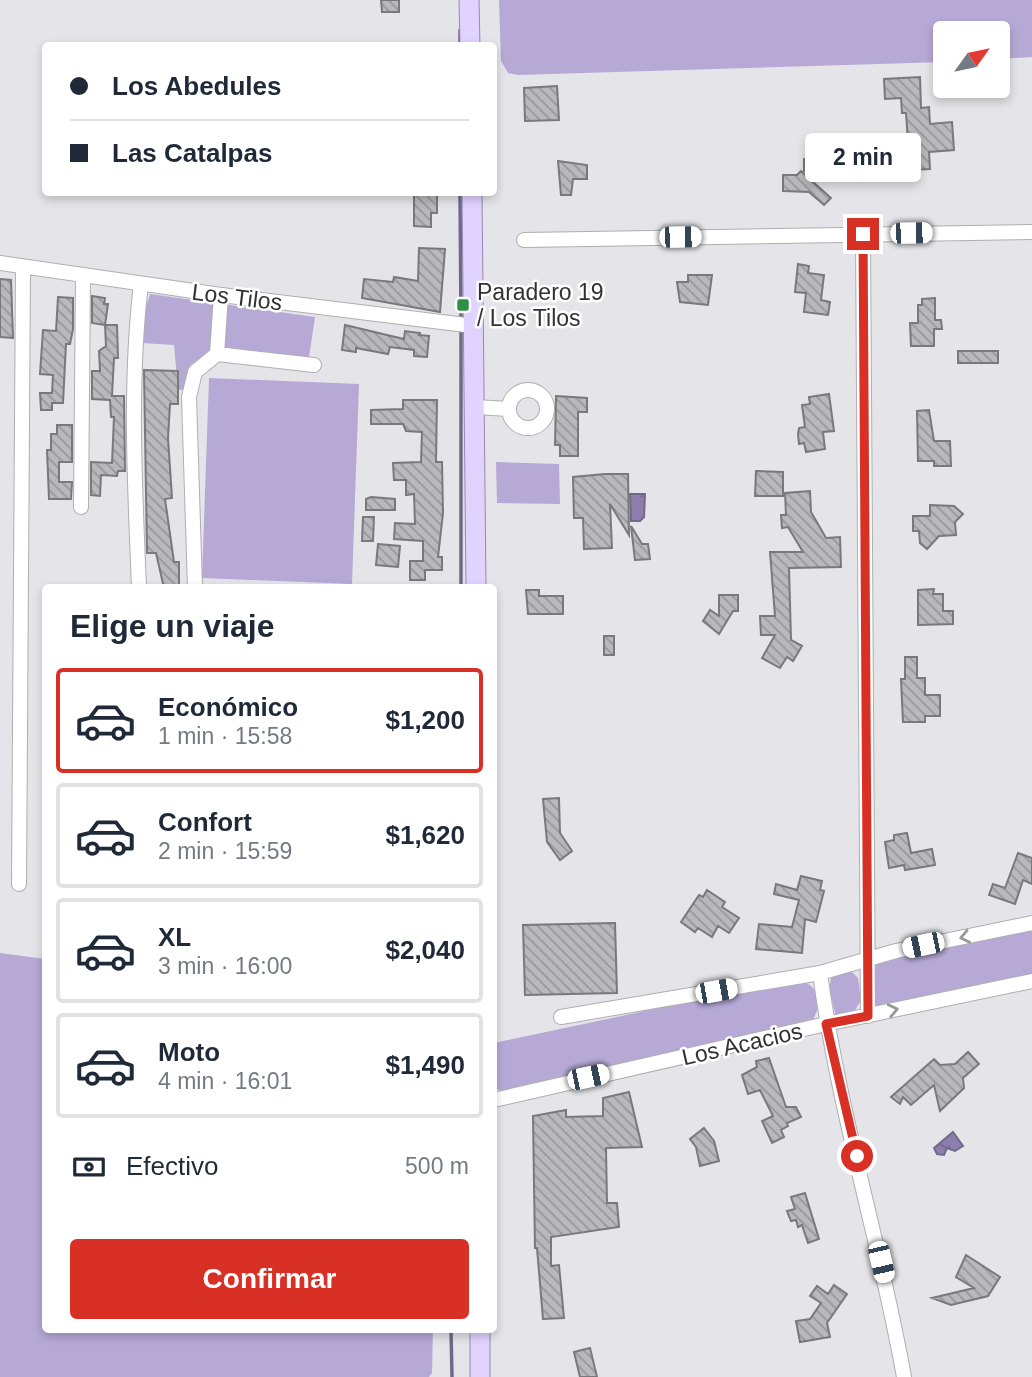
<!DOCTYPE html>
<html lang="es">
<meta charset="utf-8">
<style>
body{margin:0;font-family:Helvetica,sans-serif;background:#f2f2f3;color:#1f2937;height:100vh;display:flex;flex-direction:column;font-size:26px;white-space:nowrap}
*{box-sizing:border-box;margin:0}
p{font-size:23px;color:#747a83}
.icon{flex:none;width:38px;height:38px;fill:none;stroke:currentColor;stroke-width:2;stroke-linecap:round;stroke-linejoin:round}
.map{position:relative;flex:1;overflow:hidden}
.side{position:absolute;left:42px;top:584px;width:455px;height:749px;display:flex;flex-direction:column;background:#fff;border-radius:7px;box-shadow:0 4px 10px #0003}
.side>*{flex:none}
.banner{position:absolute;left:42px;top:42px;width:455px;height:154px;border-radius:7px;box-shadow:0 4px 10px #0003;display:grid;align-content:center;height:154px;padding:0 28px;background:#fff}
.needle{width:46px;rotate:57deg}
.controls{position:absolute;left:933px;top:21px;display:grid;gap:14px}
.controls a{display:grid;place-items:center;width:77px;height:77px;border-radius:7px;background:#fff;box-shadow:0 4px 10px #0003;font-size:35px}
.end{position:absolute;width:32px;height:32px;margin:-16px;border:9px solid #d93025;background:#fff;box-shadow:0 0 0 4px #fff}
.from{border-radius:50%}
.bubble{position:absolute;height:49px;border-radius:7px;background:#fff;box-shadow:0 4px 10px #0003;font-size:23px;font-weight:600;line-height:49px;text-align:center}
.car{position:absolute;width:21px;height:42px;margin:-21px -10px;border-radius:9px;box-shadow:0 0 5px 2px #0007;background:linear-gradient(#fff 24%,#345 0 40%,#fff 0 76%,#345 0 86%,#fff 0)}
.banner b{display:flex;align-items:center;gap:24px;height:66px;font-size:26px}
.banner b+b{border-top:2px solid #e0e1e3}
.banner i{width:18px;height:18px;background:#1f2937}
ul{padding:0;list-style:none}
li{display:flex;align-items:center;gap:21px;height:105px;margin:0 14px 10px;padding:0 14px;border:4px solid #e0e1e3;border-radius:7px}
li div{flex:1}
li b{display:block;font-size:26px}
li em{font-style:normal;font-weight:600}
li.on{border-color:#d93025}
li>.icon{width:63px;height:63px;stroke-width:1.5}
h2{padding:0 28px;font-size:32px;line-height:84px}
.pay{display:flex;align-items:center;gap:18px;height:77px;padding:0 28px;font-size:26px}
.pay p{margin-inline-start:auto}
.primary-button{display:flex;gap:14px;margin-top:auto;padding:14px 28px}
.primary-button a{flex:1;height:80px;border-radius:7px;background:#d93025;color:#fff;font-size:28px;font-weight:600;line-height:80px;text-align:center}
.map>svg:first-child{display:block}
</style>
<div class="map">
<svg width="1032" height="1377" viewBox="0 0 1032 1377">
<defs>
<pattern id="water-ripples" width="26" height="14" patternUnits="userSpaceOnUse" patternTransform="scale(1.75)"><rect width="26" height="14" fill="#8d7fad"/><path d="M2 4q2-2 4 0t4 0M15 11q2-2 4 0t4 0" fill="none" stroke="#74698d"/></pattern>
<pattern id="building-back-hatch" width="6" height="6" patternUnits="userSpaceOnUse" patternTransform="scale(1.75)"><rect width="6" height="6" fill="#b9b8bc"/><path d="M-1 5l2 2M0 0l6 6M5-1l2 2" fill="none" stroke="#979699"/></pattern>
</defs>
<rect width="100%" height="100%" fill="#e5e4e8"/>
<path fill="#b6a9d6" d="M 499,0 L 1032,0 L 1032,57 L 998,59 L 998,33 L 945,33 L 945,62 L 518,75 L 508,73 L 501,61 Z
M 150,294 L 315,317 L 309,357 L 211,350 L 190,365 L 188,389 L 178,390 L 174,345 L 142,343 L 142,321 Z
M 209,378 L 359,384 L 352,584 L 202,578 Z
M 496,462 L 559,464 L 560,504 L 497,503 Z
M 1032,925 L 1032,978 L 878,1009 L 874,1006 L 875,964 L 879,960 Z
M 0,953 L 45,959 L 46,1330 L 433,1330 L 432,1373 L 429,1377 L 0,1377 Z
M 849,969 L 858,978 L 861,1000 L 854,1012 L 836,1017 L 829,988 L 832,975 Z
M 796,979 C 810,983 816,988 821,1002 L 812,1022 L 505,1092 L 494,1088 L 494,1043 Z"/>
<path fill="url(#water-ripples)" stroke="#726888" stroke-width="2" d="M 630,494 L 645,494 L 644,517 L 640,521 L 631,521 Z
M 953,1132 L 963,1146 L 955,1151 L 947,1148 L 944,1155 L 937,1154 L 934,1148 Z"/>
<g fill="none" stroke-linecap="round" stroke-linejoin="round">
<path stroke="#726888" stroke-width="3.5" d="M 460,30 L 460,46
M 460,192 L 461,320
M 461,328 L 461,588
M 451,1330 L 452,1377"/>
</g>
<path fill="url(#building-back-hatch)" stroke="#79787b" stroke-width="2" d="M 381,0 L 399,0 L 399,12 L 382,12 Z
M 920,77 L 921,108 L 929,107 L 930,124 L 952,122 L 954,150 L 929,152 L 930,169 L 910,170 L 906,113 L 902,113 L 901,98 L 885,99 L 884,79 Z
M 557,86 L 559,120 L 525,121 L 524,88 Z
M 804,159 L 817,159 L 816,171 L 804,171 Z
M 558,161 L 587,165 L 587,179 L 573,179 L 571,195 L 561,195 Z
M 801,171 L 831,198 L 824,205 L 809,192 L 783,191 L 783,175 L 797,175 Z
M 414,194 L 437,194 L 437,213 L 431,213 L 431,227 L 414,226 Z
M 419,248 L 445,249 L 440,312 L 362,298 L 364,279 L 393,282 L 394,277 L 418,281 Z
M 798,264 L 809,266 L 808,273 L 824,275 L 821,300 L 830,302 L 828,315 L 804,312 L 806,293 L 795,292 Z
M 688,275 L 712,275 L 708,305 L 680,302 L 677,282 L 688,282 Z
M 0,279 L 11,280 L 13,338 L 0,337 Z
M 92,296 L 105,298 L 104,304 L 108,304 L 105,325 L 117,325 L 118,358 L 114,358 L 112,396 L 124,396 L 125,471 L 118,471 L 117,476 L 101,475 L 100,496 L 91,495 L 91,462 L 112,463 L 114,417 L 111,417 L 110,400 L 92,399 L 92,371 L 100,371 L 99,351 L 106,346 L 105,325 L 92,323 Z
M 58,297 L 73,298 L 73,329 L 70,344 L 66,344 L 63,403 L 52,403 L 52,410 L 41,410 L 40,393 L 52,393 L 53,375 L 40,374 L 43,330 L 56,331 Z
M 935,298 L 935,320 L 941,320 L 942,329 L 934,329 L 934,346 L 911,346 L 910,323 L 918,323 L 918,305 L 922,305 L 922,299 Z
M 345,325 L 404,339 L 405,331 L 420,333 L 419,335 L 429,336 L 427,357 L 414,356 L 414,350 L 390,347 L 388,354 L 356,348 L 356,352 L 342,350 Z
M 958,351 L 998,351 L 998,363 L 958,363 Z
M 144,370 L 178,371 L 178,404 L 170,404 L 168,438 L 172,498 L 165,499 L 174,562 L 179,562 L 179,588 L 164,588 L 156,553 L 147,553 Z
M 829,394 L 834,431 L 823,432 L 825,449 L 806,452 L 804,443 L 799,444 L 798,434 L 799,428 L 805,427 L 802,405 L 810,404 L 809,397 Z
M 556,396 L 587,398 L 587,412 L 578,412 L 578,456 L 560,456 L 560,445 L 555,445 Z
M 403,400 L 437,400 L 436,462 L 442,462 L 443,513 L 438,557 L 442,557 L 442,570 L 425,570 L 425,580 L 410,580 L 410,561 L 423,561 L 423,541 L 394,539 L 395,523 L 415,524 L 414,494 L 406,495 L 406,480 L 394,480 L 393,463 L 421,462 L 422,432 L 406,431 L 403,424 L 371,424 L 371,410 L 403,409 Z
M 929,410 L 934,441 L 950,441 L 951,466 L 934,466 L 934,461 L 918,461 L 917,411 Z
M 57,425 L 72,425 L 72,462 L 59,462 L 59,482 L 72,482 L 71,499 L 49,499 L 47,450 L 51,450 L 51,434 L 57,434 Z
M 756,471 L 783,472 L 783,496 L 755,496 Z
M 605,474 L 628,474 L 629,535 L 610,504 L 612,548 L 584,549 L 583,518 L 574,518 L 573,477 Z
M 810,491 L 811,512 L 826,538 L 840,537 L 841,567 L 789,568 L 791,640 L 802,646 L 793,661 L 787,657 L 780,668 L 762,658 L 775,635 L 761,635 L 760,616 L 775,616 L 770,552 L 803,552 L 788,527 L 782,528 L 781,515 L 786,515 L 785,493 Z
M 371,497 L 395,499 L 395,510 L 366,510 L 366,499 Z
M 930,505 L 954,506 L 963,514 L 955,522 L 956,535 L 939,536 L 927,549 L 920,543 L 919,531 L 913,531 L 913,516 L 930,516 Z
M 363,517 L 374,517 L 373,541 L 362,541 Z
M 631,526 L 642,544 L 648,544 L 650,559 L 635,560 Z
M 378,544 L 400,546 L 398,567 L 376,565 Z
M 934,589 L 933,594 L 943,594 L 943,611 L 953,611 L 953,624 L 918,625 L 918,590 Z
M 526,590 L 539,590 L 539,596 L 563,596 L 563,614 L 528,614 Z
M 719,595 L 738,595 L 738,611 L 733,611 L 719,634 L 703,621 L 710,610 L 719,616 Z
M 604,636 L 614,636 L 614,655 L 604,655 Z
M 905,657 L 917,657 L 917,678 L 925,678 L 925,695 L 940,695 L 940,716 L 925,716 L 925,722 L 903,722 L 901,679 L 905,679 Z
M 559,798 L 560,833 L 572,851 L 560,860 L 547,842 L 543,799 Z
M 907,833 L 911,853 L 932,849 L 935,865 L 905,870 L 904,865 L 889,868 L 885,842 L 894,840 L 894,835 Z
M 1018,853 L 1032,858 L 1032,884 L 1023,880 L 1015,904 L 989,895 L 993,884 L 1005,888 Z
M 801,876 L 822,881 L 820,890 L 824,891 L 816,922 L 805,919 L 802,953 L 756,949 L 759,924 L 792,927 L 799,900 L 774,894 L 776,884 L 797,890 Z
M 707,890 L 725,902 L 722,907 L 739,918 L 729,933 L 718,926 L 712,937 L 698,928 L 695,932 L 681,922 L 699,895 L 703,897 Z
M 615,923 L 617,993 L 525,995 L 523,925 Z
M 968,1052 L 979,1064 L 963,1078 L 964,1088 L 940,1111 L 934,1085 L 911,1105 L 903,1097 L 900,1104 L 891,1097 L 934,1059 L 940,1065 L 955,1064 Z
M 769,1058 L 786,1107 L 796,1107 L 801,1117 L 787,1123 L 788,1126 L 781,1130 L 784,1137 L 772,1143 L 762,1121 L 773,1116 L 760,1090 L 748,1094 L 742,1075 L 757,1067 L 756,1061 Z
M 629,1092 L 642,1147 L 606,1148 L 607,1203 L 617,1203 L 619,1227 L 551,1237 L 551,1266 L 559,1265 L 564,1318 L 543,1319 L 537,1248 L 535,1248 L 533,1116 L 566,1110 L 566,1117 L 603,1116 L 603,1098 Z
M 704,1128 L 714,1141 L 719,1161 L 700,1166 L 696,1147 L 690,1139 Z
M 805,1193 L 819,1239 L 808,1243 L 802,1225 L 798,1227 L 796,1220 L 791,1221 L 787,1211 L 795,1209 L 791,1197 Z
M 966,1255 L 1000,1277 L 988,1296 L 951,1305 L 932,1298 L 974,1288 L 956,1277 Z
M 834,1285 L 847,1294 L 827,1323 L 830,1337 L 800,1342 L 796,1321 L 810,1319 L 821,1303 L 810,1296 L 817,1286 L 828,1294 Z
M 590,1348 L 597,1377 L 580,1377 L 574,1352 Z"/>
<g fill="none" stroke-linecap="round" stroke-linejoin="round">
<defs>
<path id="minor" d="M 863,234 L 868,1016
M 524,240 L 1032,232
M 0,263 L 221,295 L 474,326
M 217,354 L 314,365
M509 409a19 19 0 1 1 38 0a19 19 0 1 1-38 0Z
M 475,407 L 509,409
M 81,507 L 83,275
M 139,588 C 135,487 129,385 141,284
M 195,588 L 189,397 L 195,372 L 217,354 L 221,295
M 19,884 L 23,267
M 820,973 C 838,1109 880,1242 904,1377
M 561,1017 L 820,973 L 896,951 L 1032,923
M 494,1100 L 826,1024 L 1032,981"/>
<path id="major" d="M 469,0 L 470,46
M 472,192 L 476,588
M 480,1330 L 480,1377"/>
</defs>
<use href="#minor" stroke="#afaeb1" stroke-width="16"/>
<use href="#major" stroke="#9787b8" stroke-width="21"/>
<use href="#minor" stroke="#fff" stroke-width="14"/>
<use href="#major" stroke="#e1d3ff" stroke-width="19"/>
</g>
<defs><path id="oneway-chevron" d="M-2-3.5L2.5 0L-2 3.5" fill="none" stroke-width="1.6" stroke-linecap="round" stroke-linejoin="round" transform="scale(1.75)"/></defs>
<g stroke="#989899">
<use href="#oneway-chevron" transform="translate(965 937) rotate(168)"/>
<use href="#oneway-chevron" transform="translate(893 1010) rotate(-12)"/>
</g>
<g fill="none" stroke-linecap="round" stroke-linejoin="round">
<path stroke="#d93025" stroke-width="9" d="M 857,1156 L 826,1024 L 868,1016 L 863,234"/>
</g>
<rect fill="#2c9147" stroke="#fff" stroke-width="2.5" x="456" y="298" width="14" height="14" rx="3.5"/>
<g text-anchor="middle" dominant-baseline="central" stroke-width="5" stroke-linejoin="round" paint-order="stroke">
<g font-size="23" fill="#323133" stroke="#fff" text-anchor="start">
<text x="477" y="292">Paradero 19<tspan x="477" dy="26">/ Los Tilos</tspan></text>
</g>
<g font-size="23" fill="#323133" stroke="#fff">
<text transform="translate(237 297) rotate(7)">Los Tilos</text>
<text transform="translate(742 1044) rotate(-13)">Los Acacios</text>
</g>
</g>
</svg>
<div class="controls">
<a><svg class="needle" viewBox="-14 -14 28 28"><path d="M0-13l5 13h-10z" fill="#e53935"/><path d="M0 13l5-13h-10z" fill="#747a83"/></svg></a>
</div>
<i class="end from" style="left:857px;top:1156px"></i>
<i class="end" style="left:863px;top:234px"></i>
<div class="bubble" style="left:805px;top:133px;width:116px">2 min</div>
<i class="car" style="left:911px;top:233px;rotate:89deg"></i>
<i class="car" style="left:680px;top:237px;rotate:89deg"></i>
<i class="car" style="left:923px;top:945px;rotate:258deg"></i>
<i class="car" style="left:716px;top:991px;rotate:80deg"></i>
<i class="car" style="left:588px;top:1077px;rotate:78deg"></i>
<i class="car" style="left:881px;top:1262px;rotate:167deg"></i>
<div class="banner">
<b><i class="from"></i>Los Abedules</b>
<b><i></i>Las Catalpas</b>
</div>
<section class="side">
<h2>Elige un viaje</h2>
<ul>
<li class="on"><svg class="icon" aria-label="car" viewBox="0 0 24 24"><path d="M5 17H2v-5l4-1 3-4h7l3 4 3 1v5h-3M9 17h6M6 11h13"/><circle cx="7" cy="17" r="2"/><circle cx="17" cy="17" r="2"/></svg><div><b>Económico</b><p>1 min · 15:58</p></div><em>$1,200</em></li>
<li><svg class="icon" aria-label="car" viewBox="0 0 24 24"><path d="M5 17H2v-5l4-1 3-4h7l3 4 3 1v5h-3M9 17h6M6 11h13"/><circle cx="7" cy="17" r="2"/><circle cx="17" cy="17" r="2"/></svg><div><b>Confort</b><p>2 min · 15:59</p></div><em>$1,620</em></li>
<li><svg class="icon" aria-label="car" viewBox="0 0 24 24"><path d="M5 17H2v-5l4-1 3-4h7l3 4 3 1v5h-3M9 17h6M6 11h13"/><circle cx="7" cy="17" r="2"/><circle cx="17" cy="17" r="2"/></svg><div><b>XL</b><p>3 min · 16:00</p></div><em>$2,040</em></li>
<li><svg class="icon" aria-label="car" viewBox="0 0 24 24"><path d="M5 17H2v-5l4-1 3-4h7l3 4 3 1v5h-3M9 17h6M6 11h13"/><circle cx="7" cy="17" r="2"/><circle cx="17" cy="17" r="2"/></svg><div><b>Moto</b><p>4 min · 16:01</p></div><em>$1,490</em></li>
</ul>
<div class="pay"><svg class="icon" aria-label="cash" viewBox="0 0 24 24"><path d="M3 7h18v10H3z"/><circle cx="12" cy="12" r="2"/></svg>Efectivo<p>500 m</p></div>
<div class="primary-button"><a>Confirmar</a></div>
</section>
</div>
